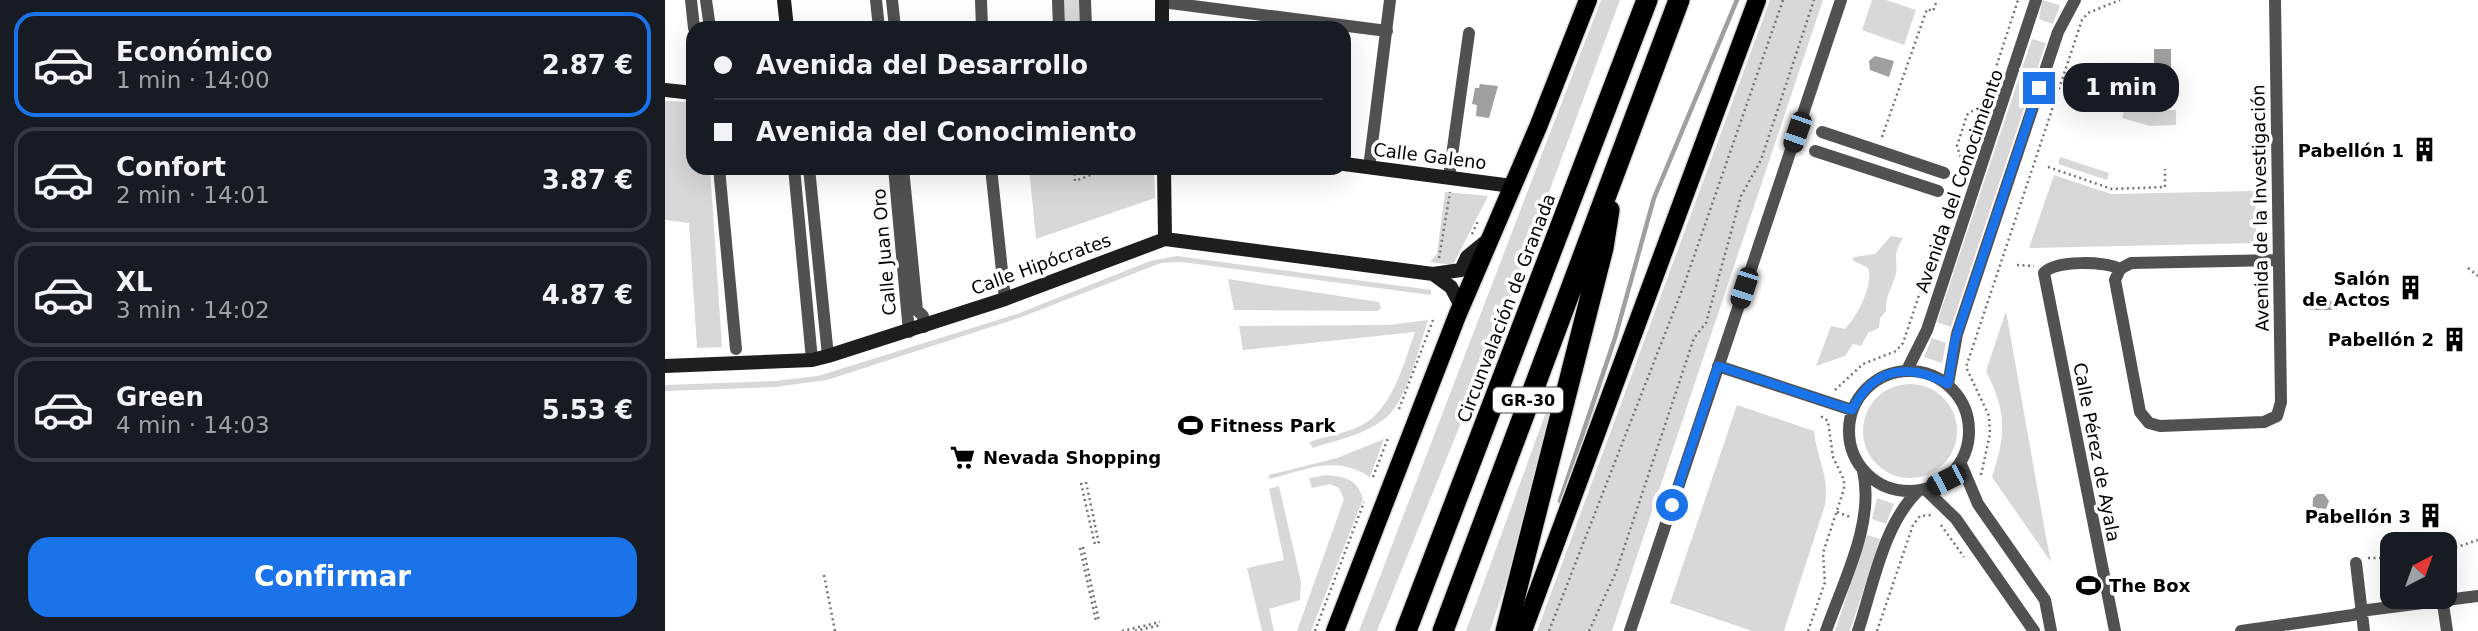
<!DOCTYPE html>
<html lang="es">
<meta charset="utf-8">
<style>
body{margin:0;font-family:"DejaVu Sans",sans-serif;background:#242831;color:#f1f3f6;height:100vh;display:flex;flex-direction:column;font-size:26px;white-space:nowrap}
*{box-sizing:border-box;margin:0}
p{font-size:23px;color:#9ea1a6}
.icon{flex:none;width:38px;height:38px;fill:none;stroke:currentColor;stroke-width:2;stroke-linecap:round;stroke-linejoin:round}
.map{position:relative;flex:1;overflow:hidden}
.drawer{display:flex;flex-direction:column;background:#171b24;width:665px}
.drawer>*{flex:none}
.hud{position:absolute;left:21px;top:21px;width:665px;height:154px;border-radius:21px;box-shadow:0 7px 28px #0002;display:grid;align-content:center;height:154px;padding:0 28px;background:#171b24}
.needle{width:46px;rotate:41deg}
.controls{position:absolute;left:1715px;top:532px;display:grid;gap:14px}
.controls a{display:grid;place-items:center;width:77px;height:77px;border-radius:14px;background:#171b24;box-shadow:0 7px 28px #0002;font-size:35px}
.end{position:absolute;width:32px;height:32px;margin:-16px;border:9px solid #1a73e8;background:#fff;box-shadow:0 0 0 4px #fff}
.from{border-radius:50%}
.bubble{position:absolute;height:49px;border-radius:21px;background:#171b24;box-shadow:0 7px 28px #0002;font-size:23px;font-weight:800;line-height:49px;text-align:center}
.car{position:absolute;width:21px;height:42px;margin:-21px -10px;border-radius:9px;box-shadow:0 0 5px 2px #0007;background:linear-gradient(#222 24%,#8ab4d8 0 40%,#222 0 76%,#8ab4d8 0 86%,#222 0)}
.hud b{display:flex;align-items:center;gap:24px;height:66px;font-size:26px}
.hud b+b{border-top:2px solid #363941}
.hud i{width:18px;height:18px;background:#f1f3f6}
ul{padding:12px 0 0;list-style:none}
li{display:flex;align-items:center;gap:21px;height:105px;margin:0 14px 10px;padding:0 14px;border:4px solid #363941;border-radius:21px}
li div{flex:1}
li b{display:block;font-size:26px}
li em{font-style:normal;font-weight:800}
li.on{border-color:#1a73e8}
li>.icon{width:63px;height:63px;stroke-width:1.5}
.primary-button{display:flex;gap:14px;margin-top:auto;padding:14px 28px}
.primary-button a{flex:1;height:80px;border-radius:21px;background:#1a73e8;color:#fff;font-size:28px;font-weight:800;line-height:80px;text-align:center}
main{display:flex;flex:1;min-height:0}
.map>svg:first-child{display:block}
</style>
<main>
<section class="drawer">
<ul>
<li class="on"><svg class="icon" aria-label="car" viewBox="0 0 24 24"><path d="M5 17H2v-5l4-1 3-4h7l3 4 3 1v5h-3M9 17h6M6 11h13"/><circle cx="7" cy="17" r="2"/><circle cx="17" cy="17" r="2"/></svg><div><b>Económico</b><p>1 min · 14:00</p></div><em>2.87 €</em></li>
<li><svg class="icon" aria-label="car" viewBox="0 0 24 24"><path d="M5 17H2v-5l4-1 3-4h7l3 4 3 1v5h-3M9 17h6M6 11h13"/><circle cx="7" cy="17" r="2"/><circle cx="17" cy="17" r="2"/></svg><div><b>Confort</b><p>2 min · 14:01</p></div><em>3.87 €</em></li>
<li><svg class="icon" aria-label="car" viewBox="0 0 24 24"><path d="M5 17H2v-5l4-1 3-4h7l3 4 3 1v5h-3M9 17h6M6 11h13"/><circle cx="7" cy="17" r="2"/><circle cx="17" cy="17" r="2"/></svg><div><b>XL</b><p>3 min · 14:02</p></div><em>4.87 €</em></li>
<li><svg class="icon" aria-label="car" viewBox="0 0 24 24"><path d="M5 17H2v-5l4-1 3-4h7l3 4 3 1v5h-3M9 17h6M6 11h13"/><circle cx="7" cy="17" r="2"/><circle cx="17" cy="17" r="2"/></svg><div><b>Green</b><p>4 min · 14:03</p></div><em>5.53 €</em></li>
</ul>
<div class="primary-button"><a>Confirmar</a></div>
</section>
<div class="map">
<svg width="1813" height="631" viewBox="0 0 1813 631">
<rect width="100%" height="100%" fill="#fff"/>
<path fill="#d8d8d8" d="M 398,0 L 416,0 L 416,28 L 399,28 Z
M 936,0 L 955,0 L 829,341 L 712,631 L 694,631 Z
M 1105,0 L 1158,0 L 947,631 L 872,631 Z
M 1207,0 L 1221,0 L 1251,10 L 1239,45 L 1197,30 Z
M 1377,0 L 1395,5 L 1388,24 L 1374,19 Z
M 1367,39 L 1381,43 L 1286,327 L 1272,322 Z
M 1473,67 L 1484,70 L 1485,110 L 1511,110 L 1511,125 L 1485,126 L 1457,118 L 1462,102 L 1467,105 L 1471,96 L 1464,96 Z
M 1488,97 L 1507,97 L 1507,108 L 1489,108 Z
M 0,101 L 28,102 L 28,168 L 45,168 L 57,347 L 32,348 L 24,223 L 0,220 Z
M 1395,157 L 1444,173 L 1442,180 L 1393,164 Z
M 364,168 L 489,168 L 490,198 L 371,239 Z
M 1389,175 L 1446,194 L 1590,191 L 1591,243 L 1364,248 Z
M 780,192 L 823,196 L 788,265 L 765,262 L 772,254 Z
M 1226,236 L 1238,238 C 1225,259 1235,260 1230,277 C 1226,290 1220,297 1221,311 L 1215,318 L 1214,328 L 1203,333 L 1196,346 L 1188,344 L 1180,356 L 1151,366 L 1166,326 L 1180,329 C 1192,317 1209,284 1203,268 L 1187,260 L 1189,257 L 1210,254 Z
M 512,256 L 766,290 L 766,295 L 517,262 L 496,263 L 354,318 L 162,380 L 110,387 L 0,391 L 0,385 L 110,381 L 153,376 L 352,314 L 485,261 Z
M 563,279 L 714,302 L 716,308 L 713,311 L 569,310 Z
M 1341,311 L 1381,537 L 1386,562 L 1327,477 C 1341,434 1342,413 1321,371 Z
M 763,320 C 754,347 743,397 723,416 C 703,434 672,440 648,448 L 644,442 C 659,437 676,434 691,428 C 727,413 738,365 750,332 L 578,350 L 574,326 L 725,325 Z
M 1267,338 L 1281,343 L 1277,363 L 1259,357 Z
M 903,352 L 846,567 L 825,631 L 801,631 Z
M1198 431a47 47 0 1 1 94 0a47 47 0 1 1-94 0Z
M 1072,405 L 1149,431 C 1152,460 1165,476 1160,505 L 1119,631 L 1087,631 L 1005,603 Z
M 719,439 L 705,477 C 670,454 641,470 604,479 L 604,475 L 672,458 Z
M 662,475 C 681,477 692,479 698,499 L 646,631 L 632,631 L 679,499 L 674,488 L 665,484 L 647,488 L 644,478 Z
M 614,486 L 636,582 L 635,600 L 604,609 L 609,631 L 597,631 L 582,568 L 619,560 L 604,489 Z
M 1212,498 L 1229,504 L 1221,524 L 1207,519 Z
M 1202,535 L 1215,539 L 1185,631 L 1170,631 Z"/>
<path fill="#9f9f9f" d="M 1489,49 L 1506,49 L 1506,93 L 1489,93 Z
M 1210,56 L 1229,61 L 1224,77 L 1205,70 L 1204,61 Z
M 815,84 L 833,86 L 824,118 L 811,116 L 812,105 L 807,104 L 810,88 L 814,88 Z
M 1644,301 L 1667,301 L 1669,307 L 1667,310 L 1643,310 Z
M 1652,494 L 1659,494 L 1664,501 L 1661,509 L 1654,508 L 1654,514 L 1659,516 L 1657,522 L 1647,521 L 1648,498 Z"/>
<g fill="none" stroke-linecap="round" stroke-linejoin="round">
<path stroke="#9f9f9f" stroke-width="4.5" d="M 895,501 L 950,338 L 989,198 L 1072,0"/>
<defs>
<path id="primary" d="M 670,631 L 792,316 L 873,127 L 923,0
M 858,631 L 1092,0"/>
<path id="highway" d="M 741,631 L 982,0
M 778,631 L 1014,0
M 841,631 L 938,248 L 944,210"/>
</defs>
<use href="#primary" stroke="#dbdbdb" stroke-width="21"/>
<use href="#highway" stroke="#dbdbdb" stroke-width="24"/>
<path stroke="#737373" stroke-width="2.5" stroke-dasharray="2 3.5" stroke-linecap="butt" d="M 1217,137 L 1262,9 L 1268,11 L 1272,0
M 1383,167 L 1447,189 L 1500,187 L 1500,169
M 409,168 L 410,181 L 444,168
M 807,234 L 813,221
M 774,258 L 785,192
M 1352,265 L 1369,266
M 1803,268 L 1813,276
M 1170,390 L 1198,364 L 1231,351 L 1238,343 L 1298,164 L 1292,146 L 1302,115 L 1320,101 L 1353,0
M 734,409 L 768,320
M 1316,475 L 1325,434 L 1324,416 L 1301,367 L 1417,20 L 1423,13 L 1455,0
M 708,477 L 723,438
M 421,482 L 434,544
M 416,483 L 430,545
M 1172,512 L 1185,517
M 1276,525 L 1299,557
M 418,547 L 434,621
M 415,548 L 431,621
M 1780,551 L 1813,540
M 1703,558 L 1727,558
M 159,575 L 170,631
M 457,631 L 495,622
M 470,631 L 496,625
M 650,631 L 699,502
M 884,631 L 1019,285 L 1118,0
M 924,631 L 951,572 L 1029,338 L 1041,323 L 1076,196 L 1096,160 L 1149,0
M 1143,631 L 1160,582 L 1158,553 L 1179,489 L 1179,480 L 1168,457 L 1163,421 L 1154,415
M 1212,631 L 1248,525 L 1255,516 L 1267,515"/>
<path stroke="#515151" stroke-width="12" d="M 26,0 L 29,28
M 41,0 L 45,28
M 211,0 L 214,28
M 227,0 L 230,28
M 316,0 L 317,28
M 393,0 L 394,28
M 420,0 L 421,28
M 497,2 L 722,31
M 1157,132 L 1279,173
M 1150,151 L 1273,191
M 54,168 L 71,349
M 129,168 L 147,360
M 144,168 L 163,356
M 229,168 L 244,332
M 238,168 L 252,310 L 258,316 L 259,327
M 326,168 L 340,299
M 704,168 L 725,0
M 784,177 L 804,33
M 1455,269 L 1450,280 L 1475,412 L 1484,423 L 1495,426 L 1599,422 L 1612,416 L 1616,402 L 1610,0
M 1455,269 L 1466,263 L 1613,260
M 1053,366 L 1187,410
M 1242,370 L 1262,330 L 1371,0
M1184 431a60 60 0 1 1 120 0a60 60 0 1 1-120 0Z
M 1283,384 L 1292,334 L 1393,32 L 1410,0
M 1296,464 L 1313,504 L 1380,600 L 1386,631
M 1261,490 L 1291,519 L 1369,631
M 1691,563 L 1699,631
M 1777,597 L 1782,631
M 965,631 L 1176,0
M 1161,631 C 1178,582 1210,523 1198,471
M 1193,631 C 1208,586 1218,526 1252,492
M 1450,631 L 1379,273 C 1389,260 1441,261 1455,269
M 1576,631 L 1688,615 L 1703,610 L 1813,596"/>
<path stroke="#1e1e1e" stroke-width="14" d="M 119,0 L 122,28
M 497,0 L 497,28
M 0,90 L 28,93
M 679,164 L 847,186
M 499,168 L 500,239
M 768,274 L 786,287 L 796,306
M 0,366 L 147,360 L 163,356 L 340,299 L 500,239 L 768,274 L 796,270 L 802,257 L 824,239"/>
<use href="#primary" stroke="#000" stroke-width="18"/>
<use href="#highway" stroke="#000" stroke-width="21"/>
</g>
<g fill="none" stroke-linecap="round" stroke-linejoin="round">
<path stroke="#1a73e8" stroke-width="9" d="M 1007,505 L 1053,366 L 1187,410 C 1208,368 1243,362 1283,384 L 1290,340 L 1374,88"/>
</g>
<defs>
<symbol id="building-bare" viewBox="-9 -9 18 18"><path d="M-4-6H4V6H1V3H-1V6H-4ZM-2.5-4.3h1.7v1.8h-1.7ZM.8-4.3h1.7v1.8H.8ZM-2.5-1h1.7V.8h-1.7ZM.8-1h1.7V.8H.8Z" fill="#000" stroke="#fff" stroke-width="2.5" paint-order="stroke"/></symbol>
<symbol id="stadium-bare" viewBox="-9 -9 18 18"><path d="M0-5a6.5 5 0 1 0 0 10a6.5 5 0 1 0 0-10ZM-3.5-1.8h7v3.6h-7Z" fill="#000" stroke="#fff" stroke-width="2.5" paint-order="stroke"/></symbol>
<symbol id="supermarket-bare" viewBox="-9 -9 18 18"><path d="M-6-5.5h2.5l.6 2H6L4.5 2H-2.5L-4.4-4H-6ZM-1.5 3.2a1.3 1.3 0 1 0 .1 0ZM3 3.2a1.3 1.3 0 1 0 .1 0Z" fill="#000" stroke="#fff" stroke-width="2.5" paint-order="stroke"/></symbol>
</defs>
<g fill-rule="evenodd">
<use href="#building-bare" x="1742" y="132" width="35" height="35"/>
<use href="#building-bare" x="1728" y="270" width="35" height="35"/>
<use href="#building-bare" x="1772" y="322" width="35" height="35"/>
<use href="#stadium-bare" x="508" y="408" width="35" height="35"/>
<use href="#supermarket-bare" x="280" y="440" width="35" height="35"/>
<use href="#building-bare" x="1748" y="498" width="35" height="35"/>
<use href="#stadium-bare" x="1406" y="568" width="35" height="35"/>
</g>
<g text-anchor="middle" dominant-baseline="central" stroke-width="7" stroke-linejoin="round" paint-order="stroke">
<rect fill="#fff" stroke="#4c4c4c" stroke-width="2" x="828" y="387.5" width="70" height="25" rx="5"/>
<g font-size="16" font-weight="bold" fill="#000">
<text x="863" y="400">GR-30</text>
</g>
<g font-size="18" font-weight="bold" fill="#000" stroke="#fff" text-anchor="end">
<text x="1739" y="150">Pabellón 1</text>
<text x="1725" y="278">Salón<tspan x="1725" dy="21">de Actos</tspan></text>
<text x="1769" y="339">Pabellón 2</text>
<text x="545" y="425" text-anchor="start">Fitness Park</text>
<text x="318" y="457" text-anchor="start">Nevada Shopping</text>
<text x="1746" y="516">Pabellón 3</text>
<text x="1444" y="585" text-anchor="start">The Box</text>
</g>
<g font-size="18" fill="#000" stroke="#fff">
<text transform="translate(765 156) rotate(7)">Calle Galeno</text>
<text transform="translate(1294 181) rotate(-71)">Avenida del Conocimiento</text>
<text transform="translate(1595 208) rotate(-91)">Avenida de la Investigación</text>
<text transform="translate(219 252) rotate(-95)">Calle Juan Oro</text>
<text transform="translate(376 264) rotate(-20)">Calle Hipócrates</text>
<text transform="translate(841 308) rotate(-69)">Circunvalación de Granada</text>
<text transform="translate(1432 452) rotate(79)">Calle Pérez de Ayala</text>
</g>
</g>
</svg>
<div class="controls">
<a><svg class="needle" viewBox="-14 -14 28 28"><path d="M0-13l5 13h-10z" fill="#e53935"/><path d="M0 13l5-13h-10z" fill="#9ea1a6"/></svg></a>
</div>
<i class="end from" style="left:1007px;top:505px"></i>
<i class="end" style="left:1374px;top:88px"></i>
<div class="bubble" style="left:1398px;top:63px;width:116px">1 min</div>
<i class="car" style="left:1132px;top:132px;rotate:199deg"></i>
<i class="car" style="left:1079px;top:288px;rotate:198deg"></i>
<i class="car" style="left:1281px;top:480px;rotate:243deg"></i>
<div class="hud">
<b><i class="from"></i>Avenida del Desarrollo</b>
<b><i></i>Avenida del Conocimiento</b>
</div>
</div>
</main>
